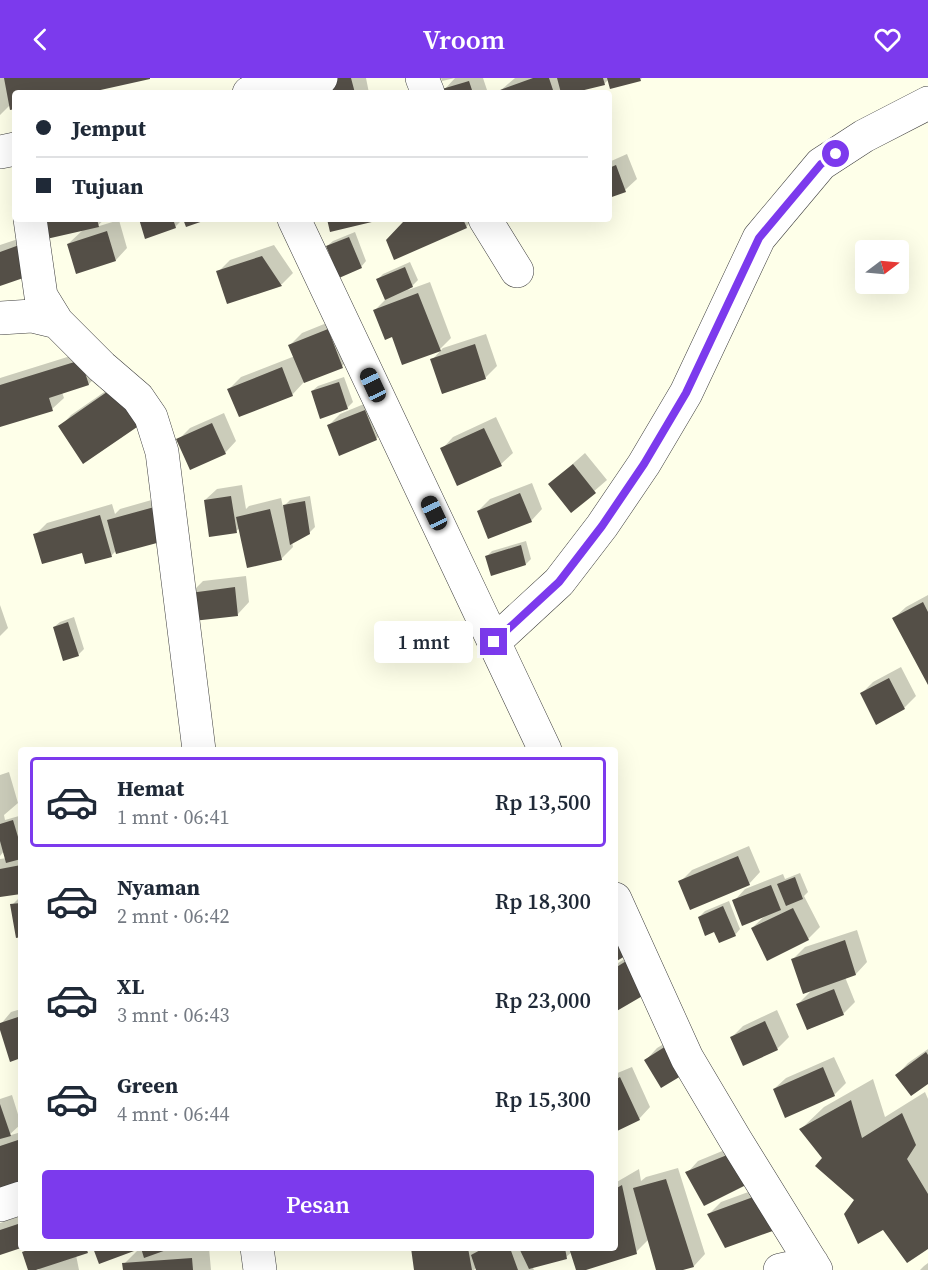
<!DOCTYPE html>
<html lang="id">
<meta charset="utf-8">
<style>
body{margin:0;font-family:"Source Serif 4",serif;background:#f6f6f7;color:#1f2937;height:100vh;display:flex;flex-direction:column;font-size:22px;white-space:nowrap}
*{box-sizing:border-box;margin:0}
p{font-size:20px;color:#747a83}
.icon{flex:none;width:33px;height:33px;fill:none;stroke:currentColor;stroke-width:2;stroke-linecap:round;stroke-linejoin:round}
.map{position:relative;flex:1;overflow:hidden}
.panel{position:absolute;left:18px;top:669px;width:600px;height:504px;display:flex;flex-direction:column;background:#fff;border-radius:6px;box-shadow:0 6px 24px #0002}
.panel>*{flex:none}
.banner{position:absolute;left:12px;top:12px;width:600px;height:132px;border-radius:6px;box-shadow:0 6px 24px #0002;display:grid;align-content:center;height:132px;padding:0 24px;background:#fff}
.needle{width:39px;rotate:74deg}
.buttons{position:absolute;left:855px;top:162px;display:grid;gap:12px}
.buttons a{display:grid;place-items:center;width:54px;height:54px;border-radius:6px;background:#fff;box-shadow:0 6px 24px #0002;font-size:30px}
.end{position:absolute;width:27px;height:27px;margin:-14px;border:8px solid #7c3aed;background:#fff;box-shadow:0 0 0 3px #fff}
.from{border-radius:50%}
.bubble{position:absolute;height:42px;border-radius:6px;background:#fff;box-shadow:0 6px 24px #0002;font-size:20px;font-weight:600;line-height:42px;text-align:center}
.car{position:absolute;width:18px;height:36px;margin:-18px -9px;border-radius:8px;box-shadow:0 0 4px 2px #0007;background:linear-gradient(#222 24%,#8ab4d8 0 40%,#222 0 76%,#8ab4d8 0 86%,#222 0)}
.banner b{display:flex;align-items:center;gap:21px;height:57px;font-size:22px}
.banner b+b{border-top:2px solid #e0e1e3}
.banner i{width:15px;height:15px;background:#1f2937}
ul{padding:10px 0 0;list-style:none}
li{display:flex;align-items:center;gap:18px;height:90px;margin:0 12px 9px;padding:0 12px;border:3px solid transparent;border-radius:6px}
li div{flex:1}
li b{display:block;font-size:22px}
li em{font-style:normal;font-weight:600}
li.on{border-color:#7c3aed}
li>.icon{width:54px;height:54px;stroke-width:1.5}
.primary-button{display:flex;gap:12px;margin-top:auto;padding:12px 24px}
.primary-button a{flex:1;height:69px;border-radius:6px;background:#7c3aed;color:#fff;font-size:24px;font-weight:600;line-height:69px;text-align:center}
header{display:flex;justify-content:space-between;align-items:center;height:78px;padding:0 24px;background:#7c3aed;color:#fff;font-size:27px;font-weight:600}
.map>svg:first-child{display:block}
</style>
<header><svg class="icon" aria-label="back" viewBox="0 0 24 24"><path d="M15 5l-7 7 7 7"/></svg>Vroom<svg class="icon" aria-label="heart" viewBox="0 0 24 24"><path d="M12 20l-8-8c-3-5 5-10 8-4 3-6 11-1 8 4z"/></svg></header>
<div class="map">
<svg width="928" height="1192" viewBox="0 0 928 1192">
<rect width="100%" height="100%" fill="#feffe9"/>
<path fill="#0003" d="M 0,0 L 147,0 L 80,15 L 15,15 L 15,30 L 11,26 L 0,37 Z
M 327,0 L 366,0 L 369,15 L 308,15 Z
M 441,0 L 483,0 L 488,15 L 445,15 L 444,12 L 455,0 L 442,3 Z
M 515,0 L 642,0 L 640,2 L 609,1 L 604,6 L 569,15 L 502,15 L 501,12 Z
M 627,76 L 637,101 L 625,112 L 609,119 L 609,84 Z
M 39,141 L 105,141 L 96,149 L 119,142 L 127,170 L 116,182 L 68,166 L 84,151 Z
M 140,141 L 183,141 L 175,149 Z
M 404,141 L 474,141 L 466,149 L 405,145 Z
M 355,154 L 366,183 L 361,189 L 327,168 L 333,163 Z
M 33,156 L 0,207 L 0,167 Z
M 274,167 L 293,195 L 282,206 L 228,224 L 218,194 L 230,182 Z
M 410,184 L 418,202 L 408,212 L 430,204 L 451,260 L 440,271 L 486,256 L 497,288 L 485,300 L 432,282 L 443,270 L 403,285 L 393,256 L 375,232 L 386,221 L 377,202 L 383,196 Z
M 339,240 L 354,277 L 342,288 L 304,304 L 292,317 L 229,311 L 241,299 L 295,278 L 290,267 L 302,255 Z
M 93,271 L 100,294 L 89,306 L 62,314 L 64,320 L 52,331 L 0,347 L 0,300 Z
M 126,299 L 150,334 L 60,349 L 71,337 Z
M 344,299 L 353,324 L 347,330 L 312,313 L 318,308 Z
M 376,321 L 388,349 L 376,361 L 328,348 L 340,336 Z
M 224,335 L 236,363 L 225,375 L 178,362 L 190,350 Z
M 496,339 L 513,375 L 501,386 L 458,406 L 442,371 L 453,359 Z
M 585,375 L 607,402 L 571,433 L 550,406 Z
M 532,405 L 542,431 L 531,443 L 478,433 L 490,421 Z
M 242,407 L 246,431 L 249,428 L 281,420 L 283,429 L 290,422 L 310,418 L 315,449 L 309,455 L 292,464 L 293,469 L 281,481 L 240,450 L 236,453 L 205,422 L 217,411 Z
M 169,417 L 112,477 L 86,484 L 83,473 L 35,457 L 47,445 L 112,426 L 115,436 L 120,431 Z
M 526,463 L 531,481 L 526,486 L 487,478 L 492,473 Z
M 246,498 L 249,524 L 238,536 L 191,515 L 203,503 Z
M 928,517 L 928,604 L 894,540 L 906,529 Z
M 0,527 L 8,550 L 0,558 Z
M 74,539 L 84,571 L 78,577 L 54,549 L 60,544 Z
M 901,589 L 916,618 L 904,630 L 877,645 L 861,616 L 873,604 Z
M 9,694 L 18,725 L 4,737 L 5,742 L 19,738 L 21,746 L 21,814 L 0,818 L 0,781 L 7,780 L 4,773 L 0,778 L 0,697 Z
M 749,768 L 760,794 L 749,806 L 680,804 L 692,792 Z
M 800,795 L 808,814 L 804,818 L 820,849 L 808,861 L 752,850 L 767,836 L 734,823 L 745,811 L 783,796 L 785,801 Z
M 21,818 L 21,857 L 12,827 Z
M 729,823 L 740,851 L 735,857 L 715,852 L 699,839 L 705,833 Z
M 857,852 L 867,884 L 856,896 L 845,899 L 855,924 L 843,936 L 798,926 L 814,910 L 793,881 L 805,869 Z
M 643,869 L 615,933 L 615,887 Z
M 21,931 L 21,979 L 0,947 L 11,934 Z
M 777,932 L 789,959 L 777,971 L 732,959 L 743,948 Z
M 686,953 L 702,979 L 646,982 L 657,970 Z
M 928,971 L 928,1004 L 897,997 L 908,985 Z
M 834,979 L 846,1005 L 834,1017 L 786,1038 L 774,1011 L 786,1000 Z
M 632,989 L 650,1029 L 639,1041 L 615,1052 L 615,996 Z
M 873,1001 L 885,1039 L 925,1014 L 928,1021 L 928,1169 L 883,1150 L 856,1122 L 801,1051 L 824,1029 Z
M 12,1017 L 21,1046 L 8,1058 L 21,1054 L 21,1102 L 0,1108 L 0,1021 Z
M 749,1062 L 763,1091 L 687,1095 L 698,1083 Z
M 678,1090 L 705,1176 L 694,1188 L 677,1192 L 658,1192 L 649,1161 L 636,1174 L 581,1192 L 578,1192 L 572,1174 L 566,1179 L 532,1188 L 534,1192 L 478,1192 L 477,1189 L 474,1192 L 416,1192 L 412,1170 L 615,1170 L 615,1105 L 639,1091 L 641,1103 L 646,1099 Z
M 776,1104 L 794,1136 L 709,1136 L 721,1124 Z
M 21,1138 L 21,1168 L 0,1175 L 0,1145 Z
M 28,1170 L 91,1170 L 87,1174 L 76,1177 L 79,1192 L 38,1192 L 41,1189 L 29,1192 L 24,1174 Z
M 140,1170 L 209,1170 L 211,1192 L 124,1192 L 124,1186 Z
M 928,1185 L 928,1192 L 920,1192 L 924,1188 Z"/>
<path fill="#544f47" d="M 4,0 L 150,0 L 150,1 L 87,15 L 15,15 L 15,31 L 10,32 Z
M 331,0 L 351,0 L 355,15 L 325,15 Z
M 533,0 L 549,0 L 554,15 L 501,15 L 500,12 Z
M 557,0 L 603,0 L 605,7 L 572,15 L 561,15 Z
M 607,0 L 640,0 L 641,3 L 610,11 Z
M 469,3 L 473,15 L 443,15 L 442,11 Z
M 616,87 L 626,114 L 609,120 L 609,90 Z
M 37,141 L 97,141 L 99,149 L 42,162 Z
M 139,141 L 173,141 L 176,150 L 145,161 Z
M 183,141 L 209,141 L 186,149 Z
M 327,141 L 376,141 L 376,143 L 330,154 Z
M 403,141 L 463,141 L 467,150 L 394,182 L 386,162 L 403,144 Z
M 107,153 L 116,183 L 76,196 L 67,166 Z
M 349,159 L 362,190 L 339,200 L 326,168 Z
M 22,166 L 32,197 L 0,208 L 0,174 Z
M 262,178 L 282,208 L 227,226 L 216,193 Z
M 405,189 L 413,209 L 385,222 L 376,201 Z
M 418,215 L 441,273 L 402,287 L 392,259 L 385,262 L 373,232 Z
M 328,251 L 343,290 L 304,305 L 288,267 Z
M 475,266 L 486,301 L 442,316 L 430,281 Z
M 81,282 L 89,307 L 49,320 L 53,333 L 0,349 L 0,307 Z
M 282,289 L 293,318 L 239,339 L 227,311 Z
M 339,304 L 348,331 L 320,341 L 311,313 Z
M 114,309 L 140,347 L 83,386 L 58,348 Z
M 365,332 L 377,362 L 339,378 L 327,347 Z
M 212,345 L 226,376 L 190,392 L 176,361 Z
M 484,350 L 502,388 L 457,408 L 440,370 Z
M 573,386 L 596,415 L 571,435 L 548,406 Z
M 520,415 L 532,444 L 488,461 L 477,433 Z
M 231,418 L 237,455 L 209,459 L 204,422 Z
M 305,423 L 310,456 L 290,467 L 283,427 Z
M 158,428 L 168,462 L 116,476 L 107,442 Z
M 270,431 L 282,482 L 247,490 L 236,439 Z
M 100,437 L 112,479 L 85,486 L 82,475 L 42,486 L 33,456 Z
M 521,467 L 526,487 L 491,498 L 485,478 Z
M 235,509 L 238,538 L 193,543 L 190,515 Z
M 923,524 L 928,534 L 928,607 L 892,540 Z
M 68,544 L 79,578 L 63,583 L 53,549 Z
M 889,600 L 905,631 L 876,647 L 860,615 Z
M 13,742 L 21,769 L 21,781 L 6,785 L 0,763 L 0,746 Z
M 738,778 L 750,807 L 690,832 L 678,803 Z
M 21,787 L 21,816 L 0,819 L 0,791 Z
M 795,799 L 803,821 L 786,828 L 777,806 Z
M 771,807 L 781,832 L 742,848 L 732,822 Z
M 21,825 L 21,859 L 16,860 L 10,826 Z
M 723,828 L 736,858 L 719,865 L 714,854 L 705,858 L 698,839 Z
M 793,830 L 809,862 L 767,883 L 751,850 Z
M 615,847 L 632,874 L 615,884 Z
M 845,862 L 856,897 L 803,916 L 791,881 Z
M 631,880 L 651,913 L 615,934 L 615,890 Z
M 834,911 L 844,937 L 807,952 L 796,926 Z
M 21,938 L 21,980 L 10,984 L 0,952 L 0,945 Z
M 765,943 L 778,972 L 743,988 L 730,959 Z
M 674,963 L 691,992 L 661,1010 L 644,982 Z
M 926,974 L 928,977 L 928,1006 L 911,1018 L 895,997 Z
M 823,989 L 835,1018 L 785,1040 L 773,1011 Z
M 620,999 L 640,1042 L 615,1054 L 615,1002 Z
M 851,1022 L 862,1060 L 902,1035 L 916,1067 L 907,1081 L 928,1116 L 928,1171 L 907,1185 L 883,1152 L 858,1166 L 844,1136 L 854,1122 L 815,1088 L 822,1080 L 799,1051 Z
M 0,1026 L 11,1058 L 0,1061 Z
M 21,1061 L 21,1103 L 0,1110 L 0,1068 Z
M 737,1073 L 752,1104 L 704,1128 L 685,1094 Z
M 666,1101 L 694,1189 L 683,1192 L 656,1192 L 633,1110 Z
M 622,1107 L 637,1176 L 586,1192 L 576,1192 L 569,1170 L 615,1170 L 615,1111 Z
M 764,1115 L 784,1149 L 725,1170 L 707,1136 Z
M 21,1145 L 21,1170 L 0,1177 L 0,1152 Z
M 33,1170 L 86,1170 L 88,1175 L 36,1192 L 28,1192 L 22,1174 Z
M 93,1170 L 133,1170 L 134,1173 L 99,1186 Z
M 141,1170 L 172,1170 L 144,1180 Z
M 411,1170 L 468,1170 L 472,1192 L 414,1192 Z
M 484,1170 L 510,1170 L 518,1192 L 476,1192 L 471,1177 Z
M 519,1170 L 565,1170 L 567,1181 L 529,1191 Z
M 192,1180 L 193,1192 L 123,1192 L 122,1185 Z"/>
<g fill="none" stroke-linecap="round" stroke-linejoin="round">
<defs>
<path id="minor" d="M 422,0 L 428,15
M 249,15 L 321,0
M 0,74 L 15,71
M 30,141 L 41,218 L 57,244 L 102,289 L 138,320 L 151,339 L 162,374 L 199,672
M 294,141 L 545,672
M 485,141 L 517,193
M 0,240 L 32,238 L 57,244
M 494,564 L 559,504 L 602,448 L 644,386 L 686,315 L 759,160 L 821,86 L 864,58 L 928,25
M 615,821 L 687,980 L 735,1061 L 816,1192
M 0,1127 L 21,1120
M 257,1170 L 260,1192
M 780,1192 L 812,1185"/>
</defs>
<use href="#minor" stroke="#3e3e3e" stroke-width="34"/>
<use href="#minor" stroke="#fff" stroke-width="33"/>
</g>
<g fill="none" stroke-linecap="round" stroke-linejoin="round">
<path stroke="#7c3aed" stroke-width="8" d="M 494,564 L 559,504 L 602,448 L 644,386 L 686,315 L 759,160 L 821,86 L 836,76"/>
</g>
</svg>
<div class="buttons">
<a><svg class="needle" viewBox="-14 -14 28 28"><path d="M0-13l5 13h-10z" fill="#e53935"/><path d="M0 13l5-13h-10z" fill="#747a83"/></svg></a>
</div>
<i class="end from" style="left:836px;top:76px"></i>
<i class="end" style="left:494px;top:564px"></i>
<div class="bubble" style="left:374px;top:543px;width:99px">1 mnt</div>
<i class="car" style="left:373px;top:307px;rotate:335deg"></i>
<i class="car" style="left:434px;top:435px;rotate:335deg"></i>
<div class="banner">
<b><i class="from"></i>Jemput</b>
<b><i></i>Tujuan</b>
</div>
<section class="panel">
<ul>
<li class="on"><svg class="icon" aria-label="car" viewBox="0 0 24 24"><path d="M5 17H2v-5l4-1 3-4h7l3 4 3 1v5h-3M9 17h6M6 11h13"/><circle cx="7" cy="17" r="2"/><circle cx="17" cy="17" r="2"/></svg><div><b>Hemat</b><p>1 mnt · 06:41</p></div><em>Rp 13,500</em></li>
<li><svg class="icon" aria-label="car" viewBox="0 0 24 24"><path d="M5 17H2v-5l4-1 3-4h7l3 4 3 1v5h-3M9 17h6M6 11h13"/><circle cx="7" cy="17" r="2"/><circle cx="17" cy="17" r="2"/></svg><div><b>Nyaman</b><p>2 mnt · 06:42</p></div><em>Rp 18,300</em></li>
<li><svg class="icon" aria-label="car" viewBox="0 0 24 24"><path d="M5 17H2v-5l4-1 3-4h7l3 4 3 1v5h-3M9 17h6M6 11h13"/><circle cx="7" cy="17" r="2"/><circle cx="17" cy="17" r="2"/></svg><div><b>XL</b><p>3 mnt · 06:43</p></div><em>Rp 23,000</em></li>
<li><svg class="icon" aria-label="car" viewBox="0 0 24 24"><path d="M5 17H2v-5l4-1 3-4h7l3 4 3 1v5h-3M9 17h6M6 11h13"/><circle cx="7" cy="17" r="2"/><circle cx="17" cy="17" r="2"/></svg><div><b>Green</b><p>4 mnt · 06:44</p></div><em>Rp 15,300</em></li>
</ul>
<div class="primary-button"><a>Pesan</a></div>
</section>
</div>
